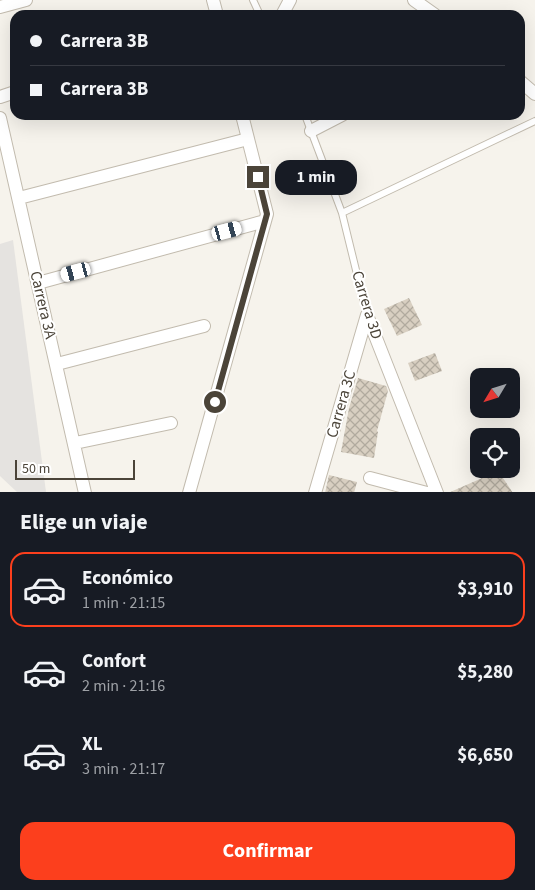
<!DOCTYPE html>
<html lang="es">
<meta charset="utf-8">
<style>
body{margin:0;font-family:"Source Sans 3",sans-serif;background:#20242c;color:#f1f3f6;height:100vh;display:flex;flex-direction:column;font-size:19px;white-space:nowrap}
*{box-sizing:border-box;margin:0}
p{font-size:16px;color:#9ea1a6}
.icon{flex:none;width:28px;height:28px;fill:none;stroke:currentColor;stroke-width:2;stroke-linecap:round;stroke-linejoin:round}
.map{position:relative;height:492px;overflow:hidden}
.side{display:flex;flex-direction:column;background:#171b24;flex:1}
.side>*{flex:none}
.guide{position:absolute;left:10px;top:10px;width:515px;height:110px;border-radius:15px;box-shadow:0 5px 20px #0002;display:grid;align-content:center;height:110px;padding:0 20px;background:#171b24}
.needle{width:32px;rotate:232deg}
.fabs{position:absolute;left:470px;top:368px;display:grid;gap:10px}
.fabs a{display:grid;place-items:center;width:50px;height:50px;border-radius:10px;background:#171b24;box-shadow:0 5px 20px #0002;font-size:25px}
.scale{position:absolute;left:15px;bottom:12px;width:120px;box-sizing:border-box;padding-left:5px;border:2px solid #4b4439;border-top:0;font-size:14px;line-height:18px;white-space:nowrap;color:#4b4439;-webkit-text-stroke:4px #fff;paint-order:stroke}
.end{position:absolute;width:22px;height:22px;margin:-11px;border:6px solid #4b4439;background:#fff;box-shadow:0 0 0 2px #fff}
.from{border-radius:50%}
.bubble{position:absolute;height:35px;border-radius:15px;background:#171b24;box-shadow:0 5px 20px #0002;font-size:16px;font-weight:700;line-height:35px;text-align:center}
.car{position:absolute;width:15px;height:30px;margin:-15px -8px;border-radius:6px;box-shadow:0 0 4px 1px #0007;background:linear-gradient(#fff 24%,#345 0 40%,#fff 0 76%,#345 0 86%,#fff 0)}
.guide b{display:flex;align-items:center;gap:18px;height:48px;font-size:19px}
.guide b+b{border-top:1px solid #363941}
.guide i{width:12px;height:12px;background:#f1f3f6}
ul{padding:0;list-style:none}
li{display:flex;align-items:center;gap:15px;height:75px;margin:0 10px 8px;padding:0 10px;border:2px solid transparent;border-radius:15px}
li div{flex:1}
li b{display:block;font-size:19px}
li em{font-style:normal;font-weight:700}
li.active{border-color:#fc3f1d}
li>.icon{width:45px;height:45px;stroke-width:1.5}
h2{padding:0 20px;font-size:22px;line-height:60px}
.cta{display:flex;gap:10px;margin-top:auto;padding:10px 20px}
.cta a{flex:1;height:58px;border-radius:15px;background:#fc3f1d;color:#fff;font-size:20px;font-weight:700;line-height:58px;text-align:center}
.map>svg:first-child{display:block}
</style>
<div class="map">
<svg width="535" height="493" viewBox="0 0 535 493">
<defs>
<pattern id="building-cross-hatch" width="8" height="8" patternUnits="userSpaceOnUse" patternTransform="scale(1.25)"><rect width="8" height="8" fill="#d8cfc1"/><path d="M0 0l8 8M0 8l8-8" fill="none" stroke="#b1aa9e"/></pattern>
</defs>
<rect width="100%" height="100%" fill="#f6f3ec"/>
<path fill="#e5e3e0" d="M 13,240 L 46,492 L 17,492 L 0,476 L 0,244 Z"/>
<path fill="url(#building-cross-hatch)" d="M 409,298 L 422,325 L 397,336 L 384,309 Z
M 435,353 L 442,371 L 415,381 L 408,363 Z
M 358,378 L 386,386 L 388,391 L 377,431 L 378,432 L 374,458 L 341,452 L 349,408 Z
M 495,469 L 497,469 L 513,493 L 448,493 L 480,479 Z
M 329,475 L 357,482 L 354,493 L 325,493 Z"/>
<g fill="none" stroke-linecap="round" stroke-linejoin="round">
<defs>
<path id="lane" d="M 253,0 L 260,15
M 305,115 L 342,213 L 367,315
M 342,213 L 535,121"/>
<path id="street" d="M 213,0 L 217,15
M 414,0 L 435,15
M 0,7 L 26,0
M 282,15 L 290,0
M 520,81 L 535,94
M 0,97 L 15,92
M 0,118 L 85,493
M 311,131 L 342,115
M 19,198 L 248,139
M 38,283 L 265,221
M 367,315 L 437,493
M 57,364 L 204,326
M 75,443 L 171,423
M 370,478 L 427,493
M 189,493 L 267,214 L 242,115
M 315,493 L 367,315"/>
</defs>
<use href="#lane" stroke="#c2bbae" stroke-width="8"/>
<use href="#street" stroke="#c2bbae" stroke-width="14"/>
<use href="#lane" stroke="#fff" stroke-width="6"/>
<use href="#street" stroke="#fff" stroke-width="12"/>
</g>
<g fill="none" stroke-linecap="round" stroke-linejoin="round">
<path stroke="#4b4439" stroke-width="6" d="M 215,402 L 267,214 L 258,177"/>
</g>
<g text-anchor="middle" dominant-baseline="central" stroke-width="4" stroke-linejoin="round" paint-order="stroke">
<g font-size="16" fill="#4b4439" stroke="#fff">
<text transform="translate(43 305) rotate(77)">Carrera 3A</text>
<text transform="translate(367 305) rotate(73)">Carrera 3D</text>
<text transform="translate(341 404) rotate(-74)">Carrera 3C</text>
</g>
</g>
</svg>
<div class="fabs">
<a><svg class="needle" viewBox="-14 -14 28 28"><path d="M0-13l5 13h-10z" fill="#e53935"/><path d="M0 13l5-13h-10z" fill="#9ea1a6"/></svg></a>
<a><svg class="icon" aria-label="locate" viewBox="0 0 24 24"><circle cx="12" cy="12" r="6"/><path d="M12 2v4M12 18v4M2 12h4M18 12h4"/></svg></a>
</div>
<div class="scale">50 m</div>
<i class="end from" style="left:215px;top:402px"></i>
<i class="end" style="left:258px;top:177px"></i>
<div class="bubble" style="left:275px;top:160px;width:82px">1 min</div>
<i class="car" style="left:227px;top:231px;rotate:75deg"></i>
<i class="car" style="left:76px;top:272px;rotate:255deg"></i>
<div class="guide">
<b><i class="from"></i>Carrera 3B</b>
<b><i></i>Carrera 3B</b>
</div>
</div>
<section class="side">
<h2>Elige un viaje</h2>
<ul>
<li class="active"><svg class="icon" aria-label="car" viewBox="0 0 24 24"><path d="M5 17H2v-5l4-1 3-4h7l3 4 3 1v5h-3M9 17h6M6 11h13"/><circle cx="7" cy="17" r="2"/><circle cx="17" cy="17" r="2"/></svg><div><b>Económico</b><p>1 min · 21:15</p></div><em>$3,910</em></li>
<li><svg class="icon" aria-label="car" viewBox="0 0 24 24"><path d="M5 17H2v-5l4-1 3-4h7l3 4 3 1v5h-3M9 17h6M6 11h13"/><circle cx="7" cy="17" r="2"/><circle cx="17" cy="17" r="2"/></svg><div><b>Confort</b><p>2 min · 21:16</p></div><em>$5,280</em></li>
<li><svg class="icon" aria-label="car" viewBox="0 0 24 24"><path d="M5 17H2v-5l4-1 3-4h7l3 4 3 1v5h-3M9 17h6M6 11h13"/><circle cx="7" cy="17" r="2"/><circle cx="17" cy="17" r="2"/></svg><div><b>XL</b><p>3 min · 21:17</p></div><em>$6,650</em></li>
</ul>
<div class="cta"><a>Confirmar</a></div>
</section>
